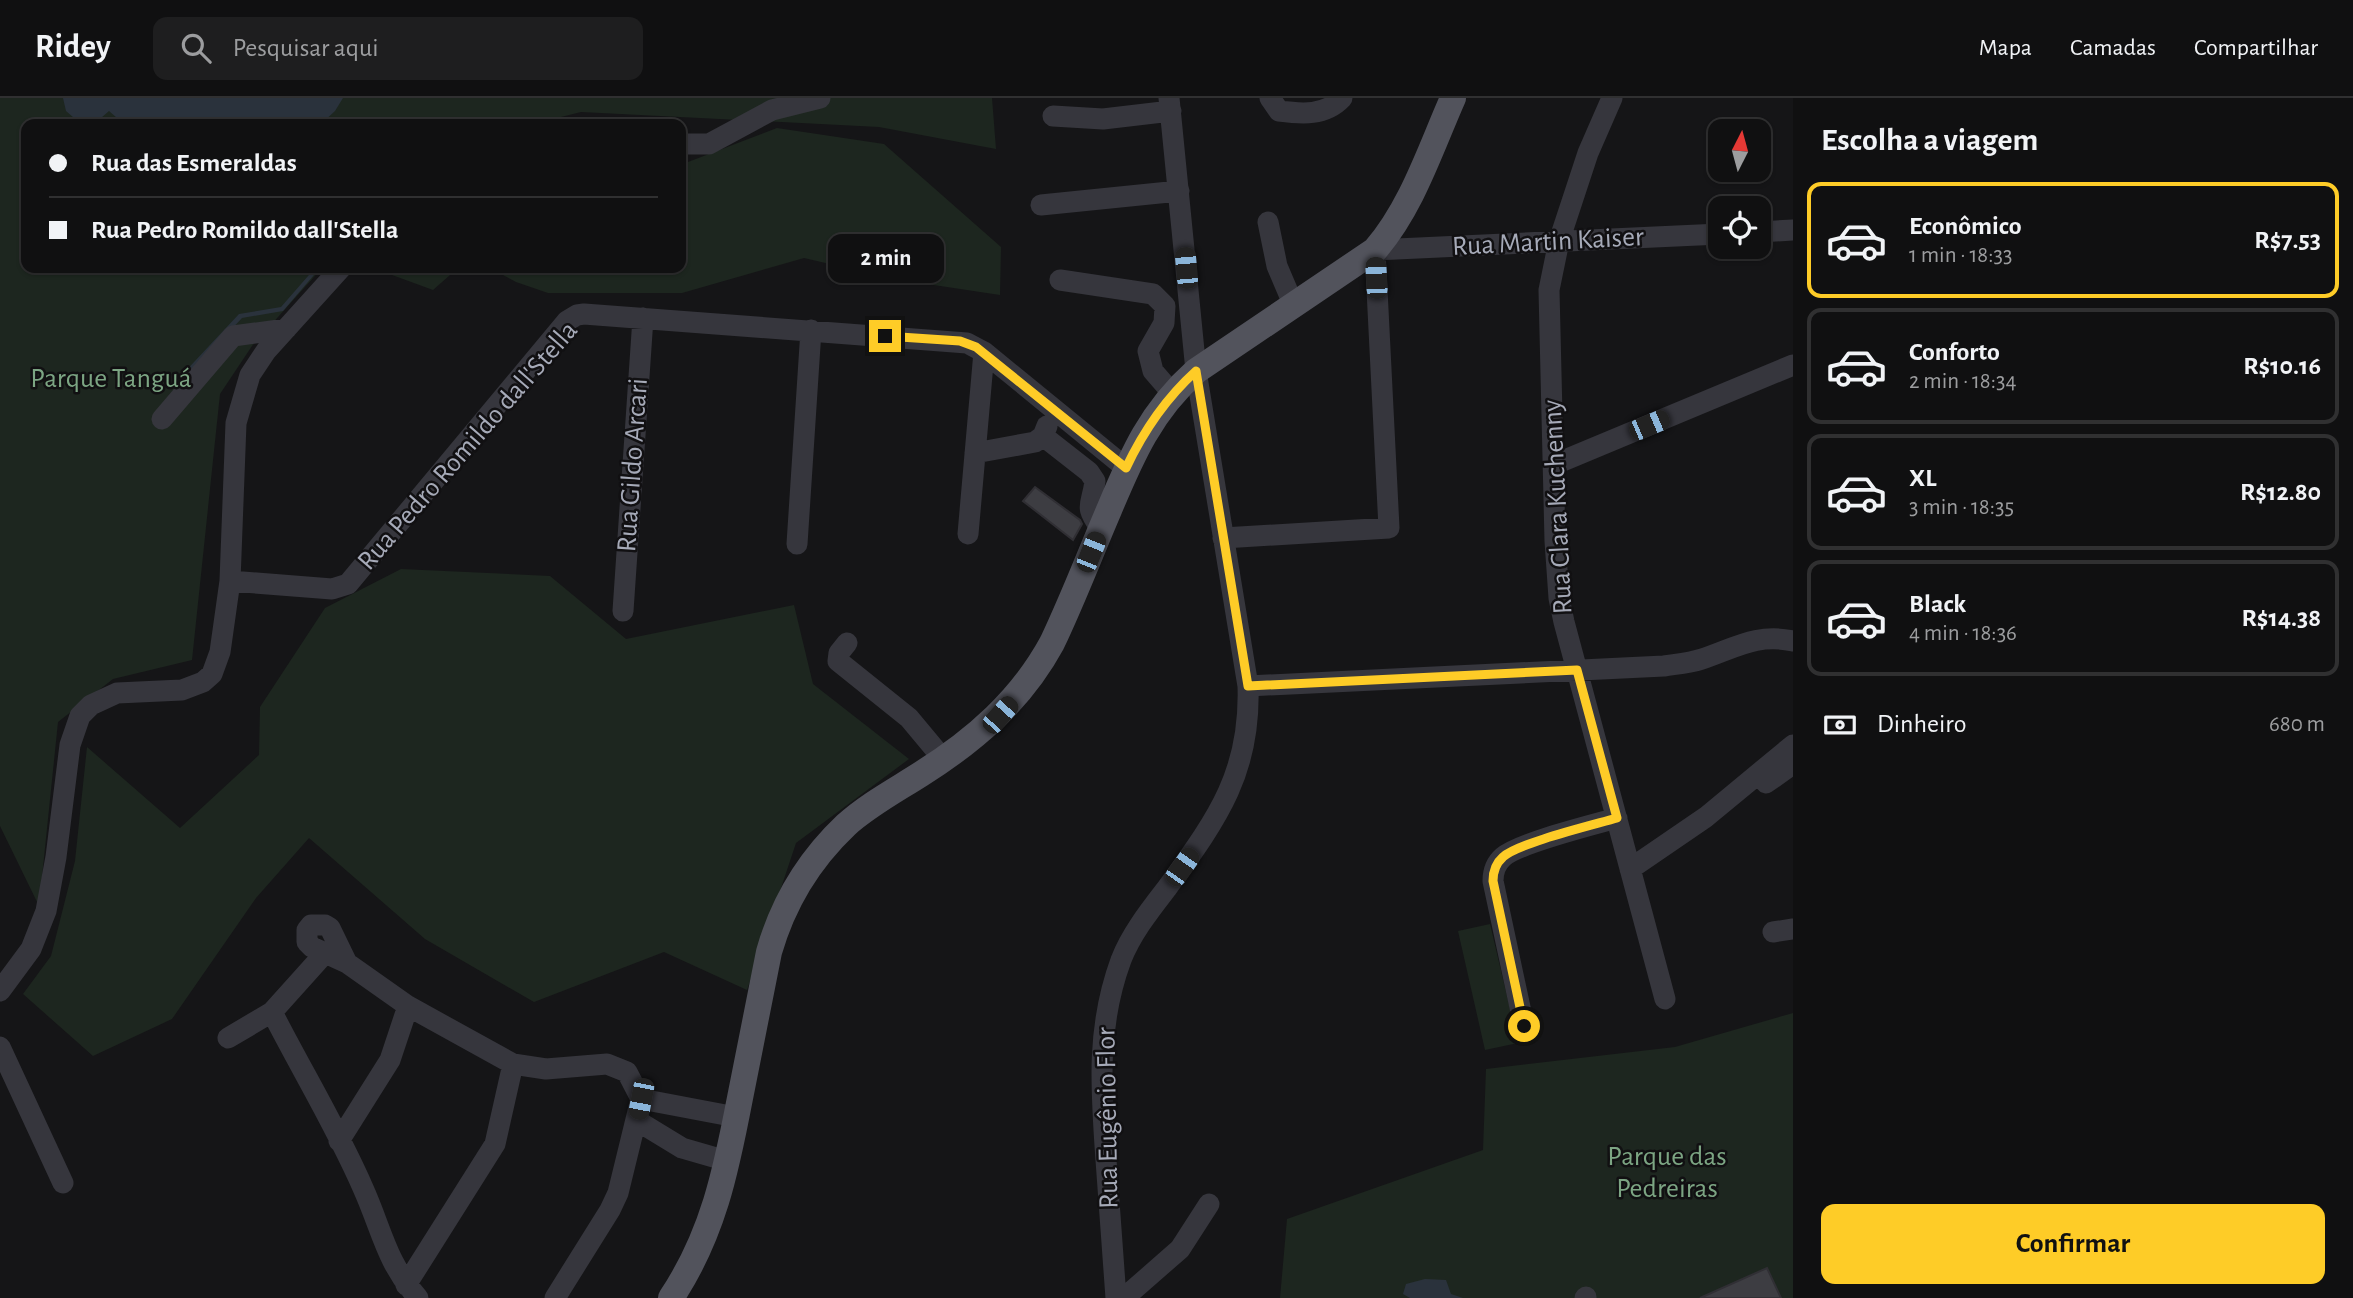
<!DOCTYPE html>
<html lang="pt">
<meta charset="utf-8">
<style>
body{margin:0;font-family:"Alegreya Sans",sans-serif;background:#1e1e1f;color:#f1f3f6;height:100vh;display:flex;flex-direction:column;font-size:26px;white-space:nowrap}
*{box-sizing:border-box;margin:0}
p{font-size:23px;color:#9c9d9f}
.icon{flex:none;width:38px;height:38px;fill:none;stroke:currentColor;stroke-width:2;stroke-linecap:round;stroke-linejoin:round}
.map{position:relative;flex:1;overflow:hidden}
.side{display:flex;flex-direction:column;background:#101011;width:560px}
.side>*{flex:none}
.guide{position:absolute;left:21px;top:21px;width:665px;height:154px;border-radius:14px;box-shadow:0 2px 5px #0004,0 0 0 2px #303031;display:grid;align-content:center;height:154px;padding:0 28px;background:#101011}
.needle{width:46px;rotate:6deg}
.tools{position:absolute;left:1708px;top:21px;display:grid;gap:14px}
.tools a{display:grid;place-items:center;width:63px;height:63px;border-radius:14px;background:#101011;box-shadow:0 2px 5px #0004,0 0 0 2px #303031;font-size:35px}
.end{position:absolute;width:32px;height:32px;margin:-16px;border:9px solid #fecc27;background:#111;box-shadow:0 0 0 4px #111}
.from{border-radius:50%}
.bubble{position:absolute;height:49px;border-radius:14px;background:#101011;box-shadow:0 2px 5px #0004,0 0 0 2px #303031;font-size:23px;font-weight:600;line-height:49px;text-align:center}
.car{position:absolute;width:21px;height:42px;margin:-21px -10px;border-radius:9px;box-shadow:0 0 5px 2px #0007;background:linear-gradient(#222 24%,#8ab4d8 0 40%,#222 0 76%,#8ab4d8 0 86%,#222 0)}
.guide b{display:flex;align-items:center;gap:24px;height:66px;font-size:26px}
.guide b+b{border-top:2px solid #303031}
.guide i{width:18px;height:18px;background:#f1f3f6}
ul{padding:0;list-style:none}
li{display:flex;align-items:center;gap:21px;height:116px;margin:0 14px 10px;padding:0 14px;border:4px solid #303031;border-radius:14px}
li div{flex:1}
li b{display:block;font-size:26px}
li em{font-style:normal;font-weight:600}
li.on{border-color:#fecc27}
li>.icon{width:63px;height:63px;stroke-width:1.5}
h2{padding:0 28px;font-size:32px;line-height:84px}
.pay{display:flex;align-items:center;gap:18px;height:77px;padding:0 28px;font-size:26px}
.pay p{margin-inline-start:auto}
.button{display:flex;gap:14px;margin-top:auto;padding:14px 28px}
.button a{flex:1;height:80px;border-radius:14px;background:#fecc27;color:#111;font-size:28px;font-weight:600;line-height:80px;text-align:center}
header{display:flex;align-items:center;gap:42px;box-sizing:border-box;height:98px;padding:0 35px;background:#101011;border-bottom:2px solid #303031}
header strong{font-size:33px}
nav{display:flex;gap:38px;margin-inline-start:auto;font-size:24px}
.search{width:490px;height:63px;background:#1e1e1f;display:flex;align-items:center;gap:18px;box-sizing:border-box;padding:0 24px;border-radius:14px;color:#9c9d9f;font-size:26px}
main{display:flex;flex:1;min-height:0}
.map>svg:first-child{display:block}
</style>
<header>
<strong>Ridey</strong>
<div class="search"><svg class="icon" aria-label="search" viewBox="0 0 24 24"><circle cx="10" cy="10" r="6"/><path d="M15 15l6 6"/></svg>Pesquisar aqui</div>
<nav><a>Mapa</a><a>Camadas</a><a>Compartilhar</a></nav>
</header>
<main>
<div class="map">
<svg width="1793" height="1200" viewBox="0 0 1793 1200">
<rect width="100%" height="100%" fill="#151517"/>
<path fill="#1d261f" d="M 0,0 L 992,0 L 996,51 L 879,29 L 581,14 L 533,26 L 26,26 L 26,170 L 322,170 L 252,248 L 220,296 L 192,562 L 113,581 L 58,624 L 39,808 L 0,728 Z
M 777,30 L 884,46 L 1001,149 L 1000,197 L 894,181 L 804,160 L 682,195 L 548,195 L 516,184 L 490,170 L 681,170 L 681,62 L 688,64 Z
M 373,170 L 458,170 L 433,192 Z
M 401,471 L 550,478 L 626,541 L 794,507 L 813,586 L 909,661 L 796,745 L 747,892 L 664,854 L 534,904 L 425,841 L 309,740 L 256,800 L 172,921 L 93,958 L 23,896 L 51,858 L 75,763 L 87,649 L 180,730 L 259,657 L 260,609 L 325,510 Z
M 1490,826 L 1518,945 L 1485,952 L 1458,833 Z
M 1793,915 L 1793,1200 L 1280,1200 L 1287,1121 L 1483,1052 L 1486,971 L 1675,949 Z"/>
<path fill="#2a323c" d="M 63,0 L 343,0 L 335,13 L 321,26 L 124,26 L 109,13 L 94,26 L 81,26 L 66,13 Z
M 315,170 L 320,170 L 283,213 L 242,220 L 184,282 L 180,279 L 239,216 L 281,209 Z
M 1425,1181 L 1446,1182 L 1451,1196 L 1463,1200 L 1410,1200 L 1403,1196 L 1406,1186 Z"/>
<path fill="#3d3d42" stroke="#302f34" stroke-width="2" d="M 1035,389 L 1080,422 L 1082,426 L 1073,442 L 1023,403 Z
M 1767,1170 L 1781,1200 L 1700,1200 Z"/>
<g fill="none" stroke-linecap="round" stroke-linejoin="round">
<path stroke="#36363d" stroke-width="21" d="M 1270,0 L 1279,13 C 1302,16 1325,18 1342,0
M 1612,0 L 1588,55 L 1559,143 L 1549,192 L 1555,443 L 1559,500 L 1564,524 L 1665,901
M 1053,18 L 1103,21 L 1171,13
M 681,46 L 709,46 L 772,12 L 820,0
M 1041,107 L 1179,93
M 1268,124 L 1277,168 L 1294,208
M 1759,134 L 1793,132
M 1060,182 L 1153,196 L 1165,208 L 1164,225 L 1148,253 L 1153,273 L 1172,295
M 162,321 L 233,238 L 286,231
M 1043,338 L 1089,374 L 1095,383 C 1092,409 1083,406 1101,431
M 975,355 L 1035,344 L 1043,338 L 1047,328
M 1553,367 L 1793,267
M 968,436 L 984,254
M 1223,440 L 1389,430 L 1375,152 L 1720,136
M 797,446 L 811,232
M 230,483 L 332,491 L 348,486 L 567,223 L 577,217 L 584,216 L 967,245 L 984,254 L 1126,370
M 623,513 L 643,220
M 847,545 L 839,555 L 838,563 L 909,620 L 944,662
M 1248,588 L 1664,568 C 1677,566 1690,565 1702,561 C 1735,550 1757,535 1793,543
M 1766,685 L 1793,666
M 1630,771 L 1706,719 L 1793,647
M 1773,834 L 1793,831
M 347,865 L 330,830 L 325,827 L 311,827 L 307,832 L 307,844 L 312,849 L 347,865 L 408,908 L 513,966 L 546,971 L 607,966 L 627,974 L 641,1001 L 618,1095 L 610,1112 L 555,1200
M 0,893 L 31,851 L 46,813 L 56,759 L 70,647 L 80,618 L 91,607 L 117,595 L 182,592 L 203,584 L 212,576 L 220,554 L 230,483 L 236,325 L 250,277 L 266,253 L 341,170
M 272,914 C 302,973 337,1030 363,1090 C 382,1132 386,1164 418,1200
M 1524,928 L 1493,783 C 1493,774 1495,766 1503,759 C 1519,745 1592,727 1617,720
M 228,940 L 272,914 L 325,855
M 0,949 L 63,1085
M 641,1001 L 736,1019
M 636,1022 L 682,1050 L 727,1063
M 339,1043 L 390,962 L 408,908
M 406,1187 L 495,1046 L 513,966
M 1116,1200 C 1113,1154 1109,1108 1106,1062 C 1101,991 1096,930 1121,862 C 1131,836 1150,812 1167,790 C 1216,722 1251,676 1248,588 L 1196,273 L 1169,0
M 1124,1200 L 1180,1151 L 1209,1106
M 1585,1200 L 1586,1199"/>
<path stroke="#52535c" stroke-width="26" d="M 671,1200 C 713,1137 726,1073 740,1000 C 750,951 759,903 769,854 C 783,805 809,762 846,727 C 868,707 896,692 921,676 C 975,642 1021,602 1052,545 C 1073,501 1090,456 1109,412 C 1132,357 1151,313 1196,273 L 1375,152 C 1412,109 1430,52 1453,0"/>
</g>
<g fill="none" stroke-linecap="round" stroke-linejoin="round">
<path stroke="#fecc27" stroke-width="9" d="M 885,238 L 960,243 L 976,249 L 1126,370 C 1144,332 1165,301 1196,273 L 1248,588 L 1577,572 L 1617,720 C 1593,727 1518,745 1503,759 C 1495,766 1493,774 1493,783 L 1524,928"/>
</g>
<g text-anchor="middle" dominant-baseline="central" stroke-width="5" stroke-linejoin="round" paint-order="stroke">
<g font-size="28" fill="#a6aab8" stroke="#111012">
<text transform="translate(1548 144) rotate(-3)">Rua Martin Kaiser</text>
<text transform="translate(468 348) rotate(-49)">Rua Pedro Romildo dall'Stella</text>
<text transform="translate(633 367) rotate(-86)">Rua Gildo Arcari</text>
<text transform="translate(1558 409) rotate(-93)">Rua Clara Kuchenny</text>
<text transform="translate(1108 1020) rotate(-91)">Rua Eugênio Flor</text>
</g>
<g font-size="28" fill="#7ca583" stroke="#111012">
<text x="111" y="281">Parque Tanguá</text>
<text x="1667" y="1059">Parque das<tspan x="1667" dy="32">Pedreiras</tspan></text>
</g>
</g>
</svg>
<div class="tools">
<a><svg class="needle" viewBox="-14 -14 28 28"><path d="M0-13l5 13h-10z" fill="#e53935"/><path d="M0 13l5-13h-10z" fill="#9c9d9f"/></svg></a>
<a><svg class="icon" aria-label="locate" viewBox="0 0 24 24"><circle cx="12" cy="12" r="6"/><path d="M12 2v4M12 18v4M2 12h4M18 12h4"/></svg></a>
</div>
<i class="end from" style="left:1524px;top:928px"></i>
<i class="end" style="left:885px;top:238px"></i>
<div class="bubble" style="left:828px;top:136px;width:116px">2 min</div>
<i class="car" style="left:1186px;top:170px;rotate:355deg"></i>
<i class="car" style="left:1376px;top:180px;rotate:357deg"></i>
<i class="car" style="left:1649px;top:327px;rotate:67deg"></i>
<i class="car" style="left:1091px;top:454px;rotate:22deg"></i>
<i class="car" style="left:1000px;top:617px;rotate:42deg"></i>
<i class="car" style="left:1182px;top:769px;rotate:35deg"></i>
<i class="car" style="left:641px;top:1001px;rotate:191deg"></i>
<div class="guide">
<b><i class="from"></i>Rua das Esmeraldas</b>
<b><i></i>Rua Pedro Romildo dall'Stella</b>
</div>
</div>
<section class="side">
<h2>Escolha a viagem</h2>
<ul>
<li class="on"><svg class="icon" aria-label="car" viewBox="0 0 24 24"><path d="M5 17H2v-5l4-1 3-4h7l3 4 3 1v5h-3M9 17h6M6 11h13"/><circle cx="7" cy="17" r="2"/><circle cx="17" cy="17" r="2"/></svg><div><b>Econômico</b><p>1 min · 18:33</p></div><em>R$7.53</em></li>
<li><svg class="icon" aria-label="car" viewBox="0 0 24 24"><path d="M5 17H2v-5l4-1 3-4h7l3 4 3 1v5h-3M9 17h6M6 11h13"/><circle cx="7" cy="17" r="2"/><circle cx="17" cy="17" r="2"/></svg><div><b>Conforto</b><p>2 min · 18:34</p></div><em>R$10.16</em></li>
<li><svg class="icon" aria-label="car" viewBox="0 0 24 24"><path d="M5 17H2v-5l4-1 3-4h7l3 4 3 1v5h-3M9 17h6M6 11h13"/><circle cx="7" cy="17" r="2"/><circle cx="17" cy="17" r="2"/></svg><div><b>XL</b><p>3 min · 18:35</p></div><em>R$12.80</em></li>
<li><svg class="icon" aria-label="car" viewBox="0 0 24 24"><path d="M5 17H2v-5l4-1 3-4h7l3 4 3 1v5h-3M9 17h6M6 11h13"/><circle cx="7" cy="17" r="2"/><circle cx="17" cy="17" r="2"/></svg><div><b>Black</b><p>4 min · 18:36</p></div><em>R$14.38</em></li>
</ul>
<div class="pay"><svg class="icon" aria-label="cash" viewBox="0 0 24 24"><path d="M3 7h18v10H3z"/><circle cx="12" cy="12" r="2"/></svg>Dinheiro<p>680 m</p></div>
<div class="button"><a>Confirmar</a></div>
</section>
</main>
